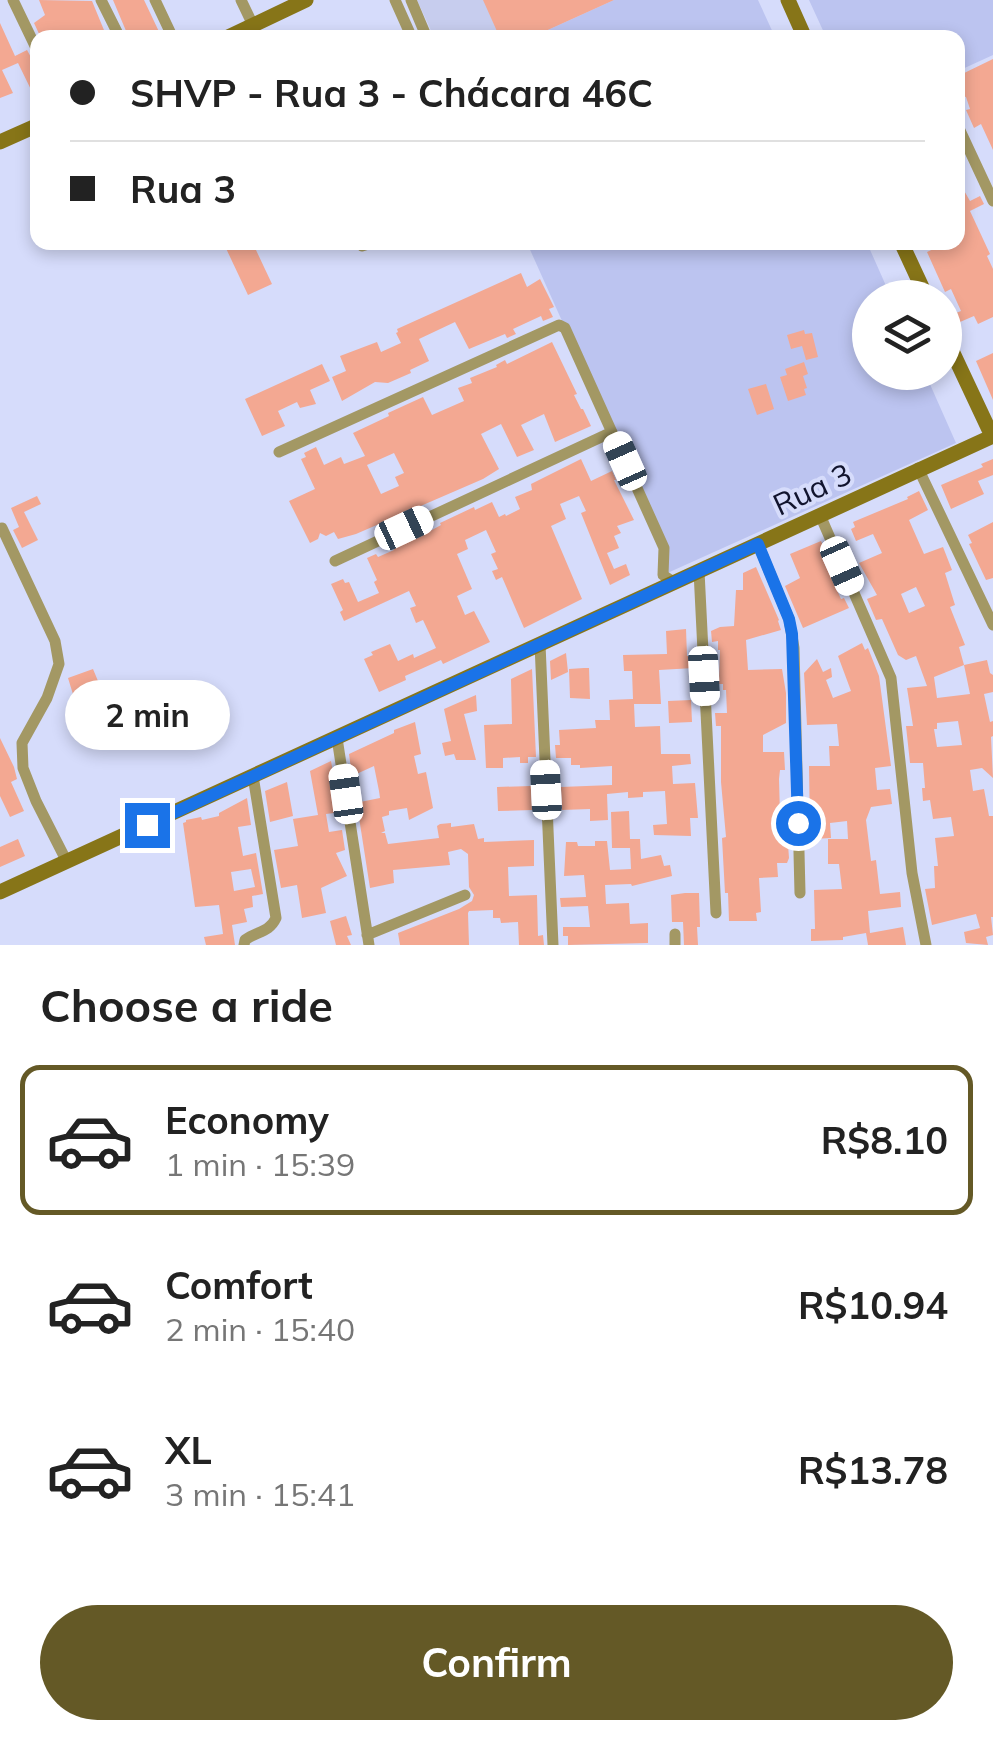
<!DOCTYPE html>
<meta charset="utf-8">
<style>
body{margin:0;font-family:Mulish,sans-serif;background:#f2f2f2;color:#222;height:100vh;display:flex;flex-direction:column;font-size:38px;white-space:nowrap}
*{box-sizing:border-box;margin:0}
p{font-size:32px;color:#767676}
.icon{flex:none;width:55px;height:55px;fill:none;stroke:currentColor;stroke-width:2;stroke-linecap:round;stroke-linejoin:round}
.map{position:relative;height:945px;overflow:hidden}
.panel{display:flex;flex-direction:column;background:#fff;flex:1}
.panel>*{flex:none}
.guide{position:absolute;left:30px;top:30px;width:935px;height:220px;border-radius:20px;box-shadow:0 5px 15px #0003;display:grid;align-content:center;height:220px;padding:0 40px;background:#fff}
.fabs{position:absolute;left:852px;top:280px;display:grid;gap:20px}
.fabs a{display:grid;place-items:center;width:110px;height:110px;border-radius:50%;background:#fff;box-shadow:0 5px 15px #0003;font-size:50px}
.end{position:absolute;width:45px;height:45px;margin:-22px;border:12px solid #1a73e8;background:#fff;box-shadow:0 0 0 5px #fff}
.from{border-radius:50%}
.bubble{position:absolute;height:70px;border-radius:35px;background:#fff;box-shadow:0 5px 15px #0003;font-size:32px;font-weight:700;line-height:70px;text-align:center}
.car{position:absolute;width:30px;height:60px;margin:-30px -15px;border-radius:12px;box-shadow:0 0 8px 2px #0007;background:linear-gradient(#fff 24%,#345 0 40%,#fff 0 76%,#345 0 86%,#fff 0)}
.guide b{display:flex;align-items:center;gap:35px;height:95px;font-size:38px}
.guide b+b{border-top:2px solid #e0e0e0}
.guide i{width:25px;height:25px;background:#222}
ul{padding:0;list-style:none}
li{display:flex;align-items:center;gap:30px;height:150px;margin:0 20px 15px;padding:0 20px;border:5px solid transparent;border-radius:20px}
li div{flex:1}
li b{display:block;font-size:38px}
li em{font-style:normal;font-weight:700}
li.active{border-color:#645926}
li>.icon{width:90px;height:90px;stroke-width:1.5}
h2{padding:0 40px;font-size:45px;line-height:120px}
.button{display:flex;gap:20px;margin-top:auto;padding:20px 40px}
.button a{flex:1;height:115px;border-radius:60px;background:#645926;color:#fff;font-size:40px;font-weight:700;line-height:115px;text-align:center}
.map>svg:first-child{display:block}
</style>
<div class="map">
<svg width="993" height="945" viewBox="0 0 993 945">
<rect width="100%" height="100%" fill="#d6dcfb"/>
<path fill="#c7cdee" d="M 417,0 L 614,0 L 530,38 L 434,37 Z"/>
<path fill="#bcc4f0" d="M 614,0 L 758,0 L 775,37 L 530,38 Z
M 809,0 L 993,0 L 993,55 L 958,71 L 958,38 L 826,37 Z
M 527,243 L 867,243 L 891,297 L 870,298 L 870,372 L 925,373 L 956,443 L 663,575 L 664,548 Z"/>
<path fill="#f3a892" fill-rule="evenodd" d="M 39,0 L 92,1 L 106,35 L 102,38 L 41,38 L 34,23 L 45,15 Z
M 113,0 L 144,0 L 162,38 L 129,38 Z
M 483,0 L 614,0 L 530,38 L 500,38 Z
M 0,23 L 15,56 L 27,50 L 32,59 L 37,61 L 38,104 L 18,63 L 2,70 L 13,93 L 0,98 Z
M 993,59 L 993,150 L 981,124 L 974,128 L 966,110 L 970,109 L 966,97 L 958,95 L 958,76 Z
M 958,180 L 970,201 L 980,196 L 984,204 L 970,211 L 990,254 L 987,256 L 993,269 L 993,317 L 978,324 L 974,316 L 960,322 L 956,313 L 961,311 L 951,289 L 945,292 L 927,252 L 942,245 L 941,242 L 958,242 Z
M 223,242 L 272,242 L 256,250 L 272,284 L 248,295 Z
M 521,273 L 527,287 L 540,279 L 554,307 L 549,309 L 553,317 L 543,321 L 541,316 L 513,329 L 516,334 L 507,338 L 505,334 L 469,349 L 455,322 L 419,339 L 429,361 L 410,370 L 411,373 L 388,383 L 375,382 L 342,401 L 332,377 L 346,371 L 340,356 L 377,342 L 381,352 L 401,343 L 396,333 L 398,332 L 397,329 Z
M 804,330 L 805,334 L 812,333 L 818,357 L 806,360 L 802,346 L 791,349 L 787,335 Z
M 552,342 L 577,394 L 574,395 L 581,409 L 583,409 L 591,426 L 555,442 L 544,414 L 521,425 L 534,450 L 517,457 L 501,424 L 481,434 L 499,469 L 483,479 L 356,534 L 338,539 L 334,532 L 326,536 L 320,533 L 318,539 L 310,543 L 289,501 L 315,489 L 301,459 L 306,457 L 304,453 L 316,447 L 324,465 L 341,457 L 344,464 L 365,456 L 353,433 L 389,416 L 388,413 L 423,397 L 432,415 L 464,401 L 458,388 L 472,383 L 470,378 L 497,367 L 496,365 L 505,360 L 507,364 ZM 394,453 L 404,473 L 395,477 L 399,486 L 381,494 L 367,465 Z
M 993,353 L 993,400 L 976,361 Z
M 804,362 L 808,374 L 803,376 L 807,388 L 804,389 L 806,395 L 788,401 L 780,377 L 787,375 L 785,369 Z
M 322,364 L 330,381 L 310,390 L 316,404 L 300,408 L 297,402 L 278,411 L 285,426 L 262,436 L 245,399 Z
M 766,384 L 774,409 L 757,415 L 748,389 Z
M 581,459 L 591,481 L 612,471 L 616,480 L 614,480 L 634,520 L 617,526 L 621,533 L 614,536 L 619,548 L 607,553 L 614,569 L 626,564 L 630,575 L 610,585 L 581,513 L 586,511 L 579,496 L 560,504 L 566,519 L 551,526 L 582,599 L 524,628 L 502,577 L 496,580 L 492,571 L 498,569 L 491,554 L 496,552 L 486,530 L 465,540 L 468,549 L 457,554 L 472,589 L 457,596 L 465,615 L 474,611 L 490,642 L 443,664 L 441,660 L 421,669 L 405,676 L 406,680 L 379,692 L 364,659 L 373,655 L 371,652 L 390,644 L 398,661 L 413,654 L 414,658 L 436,648 L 423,620 L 416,623 L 410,608 L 416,606 L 409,591 L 344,621 L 340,612 L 343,610 L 331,584 L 343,579 L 345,583 L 349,582 L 358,602 L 379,593 L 374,582 L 377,580 L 367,558 L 376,554 L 378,557 L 394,550 L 393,546 L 402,540 L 412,535 L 413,538 L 432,530 L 441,525 L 440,523 L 474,507 L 475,510 L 492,502 L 499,517 L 505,514 L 506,516 L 520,509 L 515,497 L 532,490 L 531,484 Z
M 993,459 L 993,475 L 978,481 L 984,494 L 951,509 L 941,485 L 983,467 L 981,464 Z
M 919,491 L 928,510 L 909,520 L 924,554 L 943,547 L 952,570 L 945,573 L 955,605 L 950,607 L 965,645 L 959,647 L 964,665 L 934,677 L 937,698 L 970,694 L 964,665 L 987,660 L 990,673 L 993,675 L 993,692 L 984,694 L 990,722 L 993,721 L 993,736 L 991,737 L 993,778 L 982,768 L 970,770 L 973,791 L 984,789 L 989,816 L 993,816 L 993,917 L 991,917 L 993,935 L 986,937 L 988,945 L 966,943 L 964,932 L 980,928 L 976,914 L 932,925 L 925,889 L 935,888 L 934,866 L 938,866 L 935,838 L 954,836 L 951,817 L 933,819 L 930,800 L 923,801 L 922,788 L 925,788 L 923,763 L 910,763 L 906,726 L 913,726 L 907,688 L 927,686 L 916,656 L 906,660 L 898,655 L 882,619 L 876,620 L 867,599 L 877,595 L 859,563 L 882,553 L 873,534 L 856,541 L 851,529 L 855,527 L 853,522 L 908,499 L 907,497 ZM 916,587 L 925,606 L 909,613 L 901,594 ZM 958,721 L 962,745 L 937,747 L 934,729 L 937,729 L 937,723 Z
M 37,496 L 41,504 L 24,512 L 38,540 L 22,548 L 13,530 L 19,527 L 11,508 Z
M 993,522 L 993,578 L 986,580 L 969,544 L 972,543 L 968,535 Z
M 821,541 L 828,558 L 823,560 L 841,599 L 844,598 L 849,608 L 803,628 L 785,586 L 800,578 L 790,554 Z
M 756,567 L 779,620 L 778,621 L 781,630 L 746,640 L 748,670 L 782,669 L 786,693 L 786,723 L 763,735 L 763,752 L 784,752 L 785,770 L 780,770 L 779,779 L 780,815 L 785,814 L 786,818 L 789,858 L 787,863 L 777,863 L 778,877 L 759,878 L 761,912 L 756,913 L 757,921 L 729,921 L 728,893 L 725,893 L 722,838 L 726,837 L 721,782 L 721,726 L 716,726 L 715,713 L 727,713 L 726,690 L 723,690 L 723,684 L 719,684 L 720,650 L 718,650 L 718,641 L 712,642 L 711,631 L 720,627 L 734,626 L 736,590 L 743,590 L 743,573 Z
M 686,629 L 687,656 L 694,656 L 694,668 L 659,670 L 661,704 L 634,704 L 635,727 L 660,726 L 661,754 L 690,754 L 691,764 L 672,766 L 673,784 L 695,783 L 698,818 L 690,818 L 691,836 L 654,835 L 653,825 L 667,824 L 665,791 L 643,792 L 643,797 L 628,798 L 628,792 L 607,794 L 608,820 L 590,821 L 590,809 L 562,810 L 561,787 L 612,785 L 612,766 L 580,768 L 580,765 L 571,765 L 571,758 L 556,758 L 555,745 L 560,745 L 559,730 L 596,728 L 595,720 L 610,720 L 609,700 L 633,699 L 632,671 L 624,671 L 623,655 L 667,654 L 666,631 Z
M 862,643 L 865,650 L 868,648 L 879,676 L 891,766 L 875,768 L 877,790 L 890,789 L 892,804 L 871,807 L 866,820 L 871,861 L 876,860 L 880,894 L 900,892 L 901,907 L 868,911 L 870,933 L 903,927 L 906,945 L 868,945 L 866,933 L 843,937 L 843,940 L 811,941 L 811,929 L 815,929 L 814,890 L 842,889 L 839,864 L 828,864 L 828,839 L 848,839 L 847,821 L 830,823 L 831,838 L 813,839 L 813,832 L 810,832 L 809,766 L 830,766 L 829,746 L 839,746 L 837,724 L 807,725 L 804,673 L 817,659 L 823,672 L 831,668 L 832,677 L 826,680 L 833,698 L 851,691 L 838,656 Z
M 566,653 L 568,672 L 551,680 L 550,661 Z
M 584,668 L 589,668 L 590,699 L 570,698 L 569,669 Z
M 93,669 L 98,681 L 87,687 L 91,699 L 76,704 L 68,678 Z
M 532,669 L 536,757 L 528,757 L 528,763 L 520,763 L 520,757 L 503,758 L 503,768 L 486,768 L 484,725 L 512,724 L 511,679 Z
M 476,695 L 477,711 L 464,714 L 476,760 L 456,760 L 454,754 L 445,756 L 442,743 L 451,741 L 444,709 Z
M 691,700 L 692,722 L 669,723 L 668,701 Z
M 415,722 L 421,754 L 414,756 L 418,774 L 426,772 L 433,808 L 409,820 L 407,808 L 389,811 L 389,815 L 382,817 L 385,831 L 381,833 L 385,833 L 388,844 L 439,838 L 437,826 L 440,824 L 451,823 L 451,827 L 474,824 L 478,839 L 484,838 L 484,842 L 534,840 L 534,866 L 508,867 L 509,896 L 537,895 L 538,936 L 543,935 L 544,945 L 519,945 L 518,922 L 501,923 L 500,918 L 493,918 L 493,910 L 469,911 L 468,913 L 469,945 L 400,945 L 398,933 L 459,909 L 472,901 L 474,895 L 469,887 L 468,854 L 461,849 L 448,852 L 450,865 L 393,870 L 394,883 L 370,888 L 358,811 L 361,810 L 360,802 L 380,798 L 379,791 L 374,766 L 352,776 L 349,754 L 394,733 L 394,730 Z
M 0,738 L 14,767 L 17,779 L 11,782 L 24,811 L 10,817 L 0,796 Z
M 331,761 L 334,778 L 330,779 L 330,784 L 334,813 L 326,814 L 329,832 L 342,830 L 345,850 L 336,853 L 347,876 L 321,888 L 326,913 L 302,918 L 297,885 L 281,888 L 274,850 L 298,846 L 293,819 L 318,815 L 310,771 Z
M 287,782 L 293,816 L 270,822 L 265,791 Z
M 531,786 L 532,810 L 498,811 L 497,787 Z
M 247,798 L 251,825 L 238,827 L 243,856 L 256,853 L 263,894 L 252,896 L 253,907 L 244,909 L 247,922 L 232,925 L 235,945 L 206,945 L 204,937 L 223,934 L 219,905 L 195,907 L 183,823 L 186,822 L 186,820 L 201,817 L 202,820 L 219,816 L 219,813 ZM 251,869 L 255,887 L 234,891 L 231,872 Z
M 629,811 L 630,839 L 640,839 L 641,859 L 661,855 L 664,866 L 670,865 L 672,876 L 632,886 L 631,884 L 605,885 L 606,904 L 629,903 L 630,924 L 648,923 L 648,943 L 568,945 L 568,936 L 563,936 L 563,927 L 590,927 L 588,906 L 561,907 L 560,898 L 586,897 L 584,875 L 564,876 L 566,842 L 577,842 L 578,846 L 595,846 L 595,841 L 607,841 L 610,870 L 631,869 L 630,848 L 612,848 L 611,812 Z
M 18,839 L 25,856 L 0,867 L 0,847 Z
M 685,893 L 699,893 L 700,927 L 697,927 L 698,945 L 684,945 L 683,922 L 672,922 L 671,895 Z
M 346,916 L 352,935 L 347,936 L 351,945 L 336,945 L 330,921 Z"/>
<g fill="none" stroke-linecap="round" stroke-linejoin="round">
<path stroke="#a39864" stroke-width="11" d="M 13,0 L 38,52
M 101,0 L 120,38
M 155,0 L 173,38
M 241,0 L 253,25
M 395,0 L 412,38
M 411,0 L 427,38
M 958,126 L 993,201
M 359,242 L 362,246 L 374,242
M 279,452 L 559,325 L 565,328 L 664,548 L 663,575 L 675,583
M 918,468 L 993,625
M 820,515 L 891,678 L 912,873 L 926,945
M 2,528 L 55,641 L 59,664 L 47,698 L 22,743 L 23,768 L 36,801 L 67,862
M 758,544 L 789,619 L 794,648 L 800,893
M 335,561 L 612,432
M 699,571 L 716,913
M 540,644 L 553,945
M 337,738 L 369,945
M 675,934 L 675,945
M 367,935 L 465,895
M 244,945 L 245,940 C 257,931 269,933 276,918 L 253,776"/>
<path stroke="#877518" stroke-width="15" d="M 788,0 L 805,38
M 226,38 L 306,0
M 0,142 L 38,125
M 901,242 L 927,298
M 945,336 L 992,436
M 0,892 L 993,436"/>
</g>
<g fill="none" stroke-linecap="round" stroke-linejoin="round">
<path stroke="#1a73e8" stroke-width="12" d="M 147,825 L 758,544 L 789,619 L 792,634 L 798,823"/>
</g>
<g text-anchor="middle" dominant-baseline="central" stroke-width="8" stroke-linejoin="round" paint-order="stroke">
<g font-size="30" fill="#11142e" stroke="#d6dcfb">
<text transform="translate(812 489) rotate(-25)">Rua 3</text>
</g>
</g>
</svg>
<div class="fabs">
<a><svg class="icon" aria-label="layers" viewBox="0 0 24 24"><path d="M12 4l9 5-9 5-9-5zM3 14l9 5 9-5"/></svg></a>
</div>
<i class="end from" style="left:798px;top:823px"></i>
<i class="end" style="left:147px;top:825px"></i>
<div class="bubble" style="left:65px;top:680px;width:165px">2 min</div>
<i class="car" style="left:625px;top:461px;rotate:336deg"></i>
<i class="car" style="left:404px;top:528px;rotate:65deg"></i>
<i class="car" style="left:842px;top:566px;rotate:156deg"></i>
<i class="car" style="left:704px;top:676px;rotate:177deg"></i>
<i class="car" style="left:546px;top:790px;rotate:357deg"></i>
<i class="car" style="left:346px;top:794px;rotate:352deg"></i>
<div class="guide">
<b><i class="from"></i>SHVP - Rua 3 - Chácara 46C</b>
<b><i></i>Rua 3</b>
</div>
</div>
<section class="panel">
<h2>Choose a ride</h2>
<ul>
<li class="active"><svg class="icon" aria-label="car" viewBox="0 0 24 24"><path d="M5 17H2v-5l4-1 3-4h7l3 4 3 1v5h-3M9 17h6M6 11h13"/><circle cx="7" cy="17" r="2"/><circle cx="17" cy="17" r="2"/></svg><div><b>Economy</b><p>1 min · 15:39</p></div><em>R$8.10</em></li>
<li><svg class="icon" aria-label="car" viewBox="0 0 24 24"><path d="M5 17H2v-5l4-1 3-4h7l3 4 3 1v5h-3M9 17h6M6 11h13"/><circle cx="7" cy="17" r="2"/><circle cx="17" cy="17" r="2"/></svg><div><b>Comfort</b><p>2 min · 15:40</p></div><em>R$10.94</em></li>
<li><svg class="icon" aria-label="car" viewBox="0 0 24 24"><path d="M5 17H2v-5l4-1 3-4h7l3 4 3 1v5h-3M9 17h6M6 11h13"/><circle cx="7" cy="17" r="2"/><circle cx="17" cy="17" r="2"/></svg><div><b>XL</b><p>3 min · 15:41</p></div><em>R$13.78</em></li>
</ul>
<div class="button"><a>Confirm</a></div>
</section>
